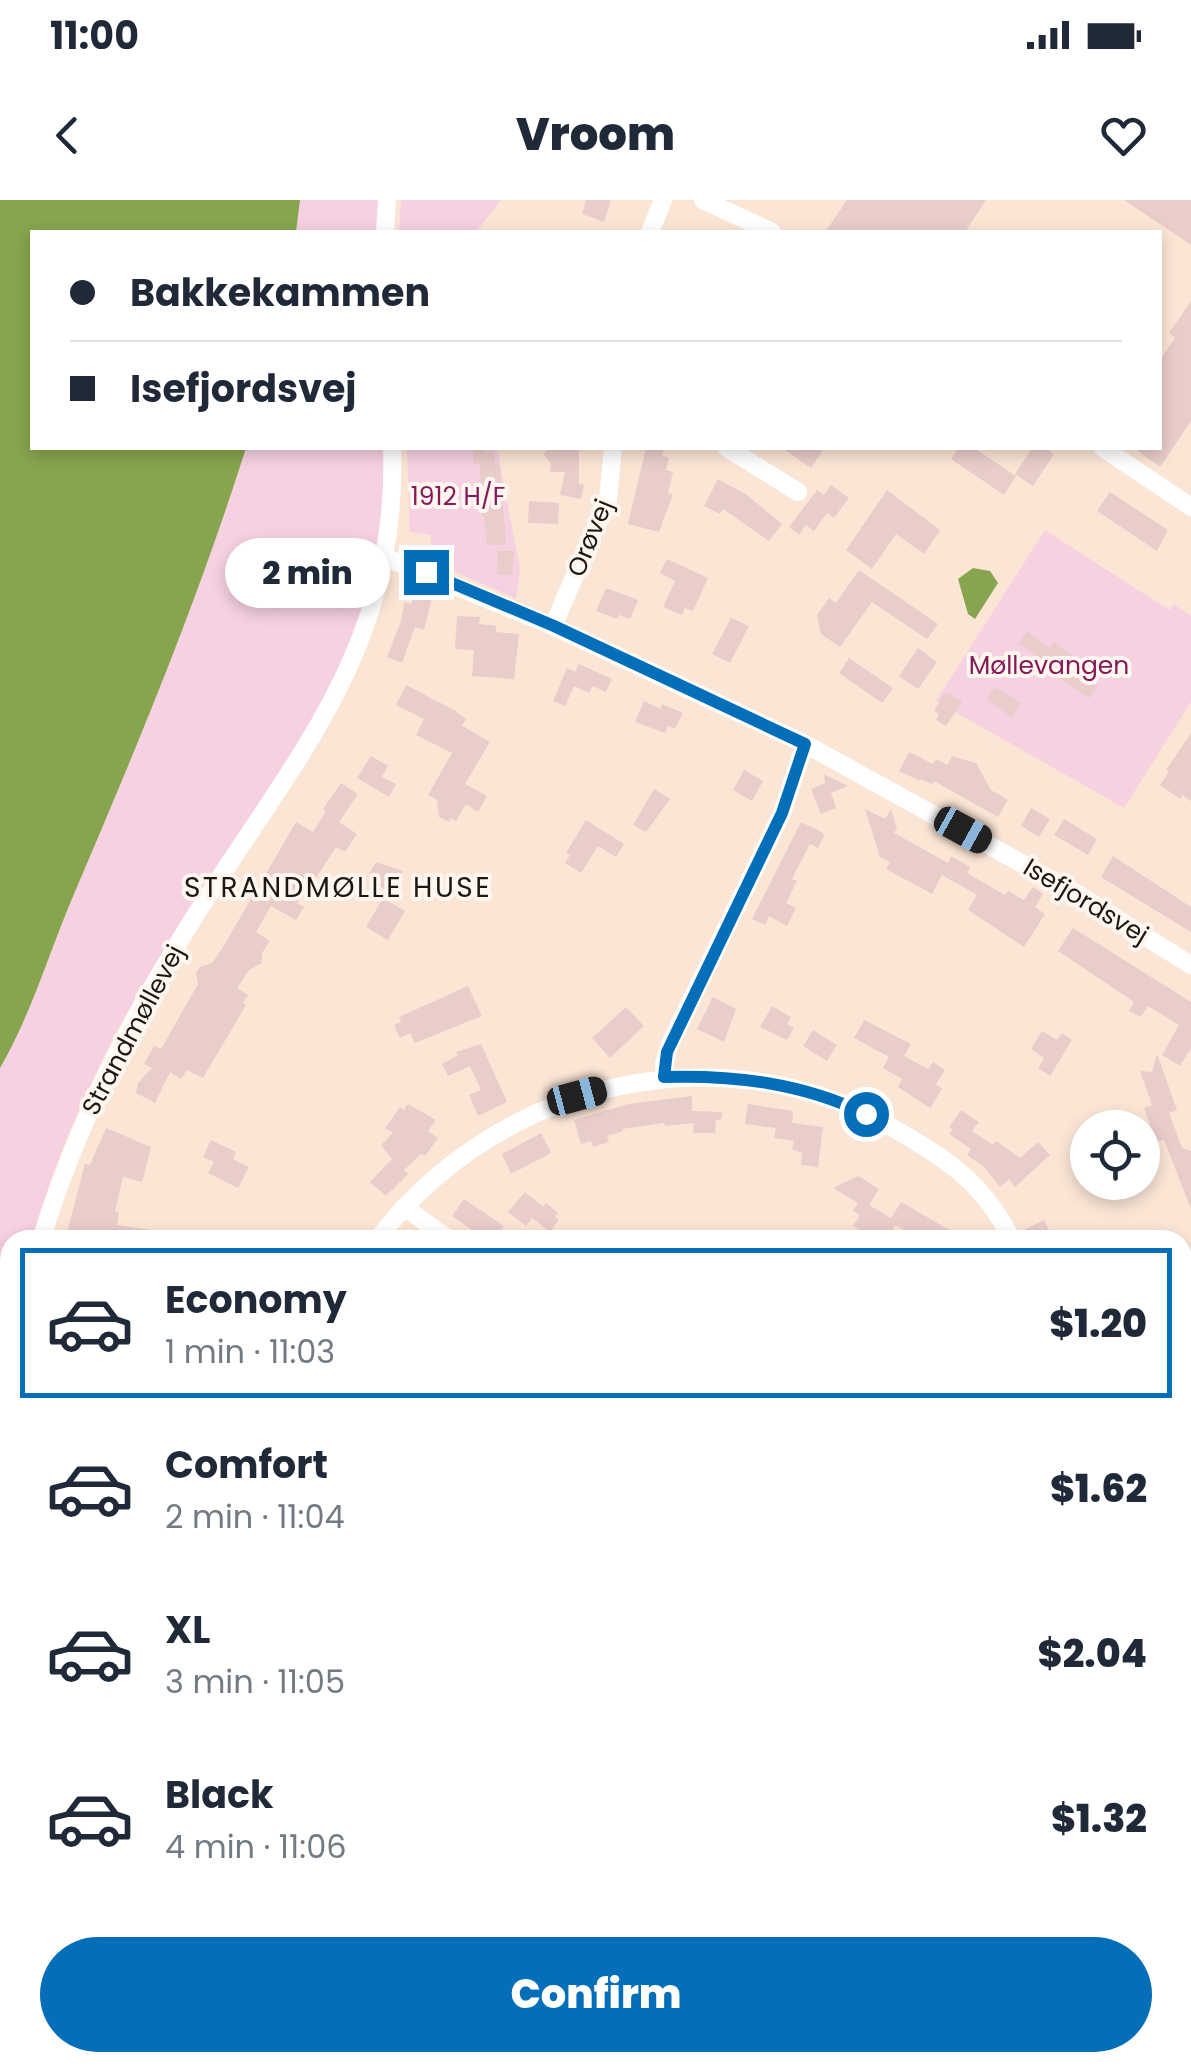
<!DOCTYPE html>
<meta charset="utf-8">
<style>
body{margin:0;font-family:Poppins,sans-serif;background:#f6f6f7;color:#1f2937;height:100vh;display:flex;flex-direction:column;font-size:38px;white-space:nowrap}
*{box-sizing:border-box;margin:0}
p{font-size:32px;color:#747a83}
.icon{flex:none;width:55px;height:55px;fill:none;stroke:currentColor;stroke-width:2;stroke-linecap:round;stroke-linejoin:round}
.map{position:relative;flex:1;overflow:hidden}
.details{position:absolute;left:0px;top:1030px;width:1192px;height:842px;display:flex;flex-direction:column;background:#fff;border-radius:30px 30px 0 0;box-shadow:0 5px 15px #0003}
.details>*{flex:none}
.banner{position:absolute;left:30px;top:30px;width:1132px;height:220px;border-radius:0px;box-shadow:0 5px 15px #0003;display:grid;align-content:center;height:220px;padding:0 40px;background:#fff}
.tools{position:absolute;left:1070px;top:910px;display:grid;gap:20px}
.tools a{display:grid;place-items:center;width:90px;height:90px;border-radius:50%;background:#fff;box-shadow:0 5px 15px #0003;font-size:50px}
.end{position:absolute;width:45px;height:45px;margin:-22px;border:12px solid #056eb9;background:#fff;box-shadow:0 0 0 5px #fff}
.from{border-radius:50%}
.bubble{position:absolute;height:70px;border-radius:35px;background:#fff;box-shadow:0 5px 15px #0003;font-size:32px;font-weight:800;line-height:70px;text-align:center}
.car{position:absolute;width:30px;height:60px;margin:-30px -15px;border-radius:12px;box-shadow:0 0 8px 2px #0007;background:linear-gradient(#222 24%,#8ab4d8 0 40%,#222 0 76%,#8ab4d8 0 86%,#222 0)}
.banner b{display:flex;align-items:center;gap:35px;height:95px;font-size:38px}
.banner b+b{border-top:2px solid #e0e1e3}
.banner i{width:25px;height:25px;background:#1f2937}
ul{padding:18px 0 0;list-style:none}
li{display:flex;align-items:center;gap:30px;height:150px;margin:0 20px 15px;padding:0 20px;border:5px solid transparent;border-radius:0px}
li div{flex:1}
li b{display:block;font-size:38px}
li em{font-style:normal;font-weight:800}
li.active{border-color:#056eb9}
li>.icon{width:90px;height:90px;stroke-width:1.5}
.cta{display:flex;gap:20px;margin-top:auto;padding:20px 40px}
.cta a{flex:1;height:115px;border-radius:60px;background:#056eb9;color:#fff;font-size:40px;font-weight:800;line-height:115px;text-align:center}
.status{display:flex;justify-content:space-between;align-items:center;height:70px;padding:0 50px;background:#fff;direction:ltr}
.status svg{height:28px;fill:currentColor}
header{display:flex;justify-content:space-between;align-items:center;height:130px;padding:0 40px;background:#fff;font-size:45px;font-weight:800}
.map>svg:first-child{display:block}
</style>
<div class="status"><b>11:00</b><svg viewBox="0 0 49 12"><path d="M0 12V9h3v3zM5 12V6h3v6zM10 12V3h3v9zM15 12V0h3v12zM26 1h20v11H26zM47 4h2v5h-2z"/></svg></div>
<header><svg class="icon" aria-label="back" viewBox="0 0 24 24"><path d="M15 5l-7 7 7 7"/></svg>Vroom<svg class="icon" aria-label="heart" viewBox="0 0 24 24"><path d="M12 20l-8-8c-3-5 5-10 8-4 3-6 11-1 8 4z"/></svg></header>
<div class="map">
<svg width="1191" height="1872" viewBox="0 0 1191 1872">
<rect width="100%" height="100%" fill="#fbe6d6"/>
<path fill="#f6d1e1" d="M 300,0 L 379,0 L 377,32 L 296,32 Z
M 401,0 L 501,0 L 476,32 L 399,32 Z
M 246,248 L 384,248 C 384,270 385,293 383,316 C 373,469 245,625 164,751 C 108,838 60,940 32,1040 L 10,1040 L 10,1138 L 1,1199 L 10,1334 L 10,1534 L 0,1535 L 0,868 C 32,813 49,752 74,694 C 137,547 198,400 246,248 Z
M 407,248 L 497,248 L 520,369 L 516,399 L 430,361 L 431,335 L 410,332 Z
M 1045,330 L 1169,410 L 1174,404 L 1191,416 L 1191,502 L 1124,608 L 936,501 Z"/>
<path fill="#87a54e" d="M 0,0 L 300,0 L 296,32 L 32,32 L 32,248 L 246,248 C 198,400 137,547 74,694 C 49,752 32,813 0,868 Z
M 973,368 L 990,371 L 998,383 L 975,419 L 968,414 L 958,379 Z"/>
<path fill="#e9cdca" d="M 586,0 L 611,0 L 604,22 L 582,14 Z
M 847,0 L 986,0 L 965,32 L 825,32 Z
M 1124,0 L 1191,0 L 1191,45 Z
M 1191,101 L 1191,221 L 1160,267 L 1134,248 L 1160,248 L 1160,160 L 1175,138 L 1169,133 Z
M 473,248 L 485,248 L 486,253 L 494,252 L 495,265 L 500,265 L 506,344 L 487,345 L 484,316 L 481,316 L 480,263 L 474,264 Z
M 550,248 L 579,248 L 579,284 L 584,285 L 581,299 L 560,295 L 565,272 L 550,272 L 551,263 L 543,254 Z
M 646,248 L 664,248 L 662,256 L 669,258 L 666,270 L 673,272 L 668,293 L 673,294 L 659,332 L 628,324 Z
M 782,248 L 816,248 L 822,252 L 811,268 Z
M 959,248 L 974,248 L 1016,276 L 1004,295 L 951,259 Z
M 1032,248 L 1045,248 L 1054,254 L 1033,286 L 1015,274 Z
M 718,279 L 747,295 L 782,324 L 769,341 L 723,309 L 720,314 L 704,306 Z
M 831,285 L 849,298 L 834,318 L 827,313 L 814,331 L 806,325 L 799,335 L 789,327 L 817,290 L 824,295 Z
M 887,290 L 940,330 L 924,354 L 896,334 L 872,369 L 846,350 Z
M 1110,292 L 1168,330 L 1157,351 L 1097,311 Z
M 529,301 L 559,303 L 558,324 L 528,323 Z
M 498,351 L 514,351 L 512,375 L 497,374 Z
M 667,359 L 708,378 L 693,411 L 685,408 L 682,415 L 663,407 L 675,381 L 660,373 Z
M 859,370 L 938,424 L 927,439 L 872,402 L 840,447 L 821,434 L 817,415 L 829,398 L 836,403 Z
M 606,388 L 638,400 L 630,419 L 619,415 L 617,419 L 596,411 Z
M 414,393 L 432,398 L 424,430 L 415,427 L 402,463 L 387,457 L 401,421 L 404,402 L 411,404 Z
M 457,416 L 480,417 L 479,424 L 496,426 L 496,432 L 519,434 L 514,479 L 472,476 L 474,450 L 455,449 Z
M 731,418 L 749,426 L 730,463 L 712,454 Z
M 1027,431 L 1050,448 L 1054,442 L 1072,455 L 1068,460 L 1074,464 L 1067,473 L 1098,487 L 1089,498 L 1053,474 L 1048,471 L 1050,467 L 1019,443 Z
M 918,448 L 937,462 L 918,489 L 899,476 Z
M 849,458 L 893,488 L 882,503 L 839,473 Z
M 579,464 L 612,479 L 606,492 L 593,486 L 589,493 L 574,486 L 565,506 L 553,501 L 567,468 L 575,472 Z
M 406,485 L 456,511 L 466,519 L 462,526 L 490,542 L 465,584 L 487,596 L 478,612 L 466,604 L 456,621 L 451,618 L 449,622 L 439,617 L 437,600 L 428,595 L 452,553 L 416,535 L 424,519 L 396,505 Z
M 994,487 L 1021,503 L 1012,518 L 987,499 Z
M 948,493 L 962,502 L 946,526 L 936,520 L 939,514 L 934,511 L 944,494 Z
M 644,501 L 660,509 L 662,504 L 683,513 L 675,529 L 668,526 L 665,533 L 635,522 Z
M 1191,533 L 1191,601 L 1182,595 L 1180,599 L 1160,585 L 1169,572 L 1166,570 Z
M 909,552 L 933,564 L 936,559 L 947,565 L 952,556 L 976,563 L 991,590 L 1008,600 L 998,617 L 934,581 L 932,584 L 921,579 L 920,581 L 899,571 Z
M 371,556 L 388,566 L 382,577 L 396,584 L 389,597 L 357,578 Z
M 744,570 L 763,581 L 752,601 L 733,590 Z
M 824,574 L 848,586 L 831,593 L 836,608 L 821,614 L 811,589 L 825,583 Z
M 341,583 L 358,594 L 339,622 L 357,634 L 345,652 L 336,647 L 312,684 L 309,682 L 297,703 L 304,707 L 296,720 L 271,706 L 256,732 L 270,741 L 262,753 L 262,763 L 249,770 L 237,788 L 248,795 L 243,803 L 246,805 L 203,878 L 187,870 L 181,879 L 170,872 L 155,903 L 136,893 L 138,883 L 152,868 L 144,864 L 154,846 L 161,849 L 198,784 L 196,773 L 200,767 L 212,763 L 223,747 L 296,622 L 313,632 L 326,611 L 323,609 Z
M 654,589 L 670,599 L 646,632 L 633,625 Z
M 1031,608 L 1050,619 L 1039,637 L 1021,626 Z
M 865,609 L 885,619 L 891,609 L 897,628 L 894,633 L 948,663 L 951,656 L 970,667 L 967,673 L 1005,695 L 1008,691 L 1024,700 L 1033,687 L 1043,694 L 1035,707 L 1045,714 L 1024,747 L 968,710 L 977,695 L 942,675 L 932,694 L 886,669 L 890,662 L 880,657 Z
M 1064,619 L 1097,639 L 1088,655 L 1054,635 Z
M 586,620 L 624,644 L 616,657 L 598,646 L 581,673 L 565,663 L 570,655 L 566,653 Z
M 801,622 L 825,634 L 818,648 L 810,644 L 792,679 L 797,681 L 786,703 L 796,708 L 787,726 L 769,716 L 765,725 L 752,719 Z
M 1113,656 L 1191,707 L 1191,732 L 1101,677 Z
M 376,662 L 403,671 L 391,692 L 379,686 L 382,681 L 369,674 Z
M 383,698 L 405,711 L 388,740 L 366,727 Z
M 1073,728 L 1191,802 L 1191,848 L 1180,866 L 1162,855 L 1179,825 L 1148,806 L 1141,817 L 1129,811 L 1134,802 L 1058,751 Z
M 468,786 L 482,816 L 415,843 L 410,833 L 400,838 L 394,825 L 401,822 L 399,817 Z
M 713,797 L 736,809 L 724,842 L 697,829 Z
M 772,806 L 791,817 L 787,824 L 794,828 L 787,840 L 760,827 Z
M 626,807 L 644,826 L 610,858 L 592,838 Z
M 864,820 L 911,844 L 904,856 L 928,869 L 933,862 L 945,870 L 936,884 L 942,889 L 930,908 L 898,887 L 902,879 L 883,868 L 889,857 L 854,838 Z
M 813,830 L 837,845 L 827,861 L 803,846 Z
M 1042,831 L 1057,840 L 1062,833 L 1072,840 L 1050,876 L 1038,868 L 1044,858 L 1031,849 Z
M 481,844 L 507,902 L 478,916 L 469,895 L 481,890 L 470,866 L 448,876 L 442,864 L 458,855 L 456,852 Z
M 1157,854 L 1177,910 L 1169,913 L 1182,948 L 1191,951 L 1191,1009 L 1164,940 L 1156,942 L 1144,908 L 1152,905 L 1140,871 L 1152,872 Z
M 692,896 L 692,911 L 722,912 L 722,919 L 716,920 L 715,933 L 693,933 L 694,923 L 665,926 L 664,923 L 622,929 L 623,931 L 607,936 L 609,942 L 593,947 L 591,941 L 581,944 L 574,920 L 628,904 Z
M 408,904 L 436,920 L 428,931 L 438,938 L 425,956 L 421,954 L 404,970 L 408,974 L 386,996 L 370,982 L 392,959 L 381,945 L 393,933 L 385,928 L 400,907 L 404,910 Z
M 748,904 L 793,911 L 792,923 L 823,927 L 818,967 L 801,965 L 802,953 L 792,949 L 794,941 L 774,938 L 776,928 L 745,924 Z
M 961,910 L 979,922 L 972,931 L 993,945 L 996,941 L 1020,958 L 1038,942 L 1050,955 L 1015,987 L 1009,979 L 1000,987 L 984,967 L 967,955 L 971,949 L 949,934 L 953,929 L 949,927 Z
M 106,928 L 151,947 L 142,982 L 123,977 L 115,1011 L 119,1012 L 117,1025 L 166,1032 L 165,1040 L 133,1040 L 87,1034 L 86,1040 L 65,1040 L 85,964 L 90,965 Z
M 541,933 L 551,953 L 511,974 L 502,954 Z
M 211,940 L 236,952 L 233,959 L 249,967 L 238,988 L 208,973 L 214,962 L 203,957 Z
M 858,976 L 879,989 L 869,1005 L 891,1018 L 901,1002 L 967,1040 L 924,1040 L 895,1025 L 886,1040 L 875,1040 L 853,1026 L 860,1015 L 853,1011 L 858,1003 L 833,988 Z
M 525,992 L 543,1007 L 546,1003 L 558,1013 L 555,1017 L 559,1020 L 550,1032 L 532,1018 L 526,1026 L 508,1012 Z
M 464,999 L 504,1026 L 494,1040 L 486,1040 L 452,1016 Z
M 1044,1020 L 1054,1040 L 1030,1040 L 1025,1029 Z"/>
<g fill="none" stroke-linecap="round" stroke-linejoin="round">
<path stroke="#fff" stroke-width="18" d="M 703,0 L 772,32
M 385,32 L 387,0
M 650,32 L 663,0
M 727,248 L 798,292
M 1103,248 L 1191,307
M 384,357 L 553,426 L 805,544 L 1079,695 L 1191,765
M 553,426 L 608,299 L 613,248
M 665,877 L 664,864 L 670,844 L 782,613 L 805,544
M 404,1007 L 450,1040
M 41,1040 C 74,932 126,828 185,732 C 286,567 399,456 392,248
M 377,1040 C 497,882 719,828 893,928 C 948,960 983,982 1012,1040
M 10,1188 L 10,1256
M 1182,1611 L 1191,1617
M 362,1862 L 401,1872
M 95,1872 L 95,1862
M 308,1872 L 311,1862
M 572,1872 L 658,1862"/>
<path stroke="#fff" stroke-width="25" d="M 1182,1567 L 1191,1556
M 961,1872 L 968,1862"/>
</g>
<g fill="none" stroke-linecap="round" stroke-linejoin="round">
<path stroke="#056eb9" stroke-width="12" d="M 426,372 L 554,426 L 805,544 L 782,613 L 667,852 L 664,877 C 735,875 802,883 866,914"/>
</g>
<g text-anchor="middle" dominant-baseline="central" stroke-width="8" stroke-linejoin="round" paint-order="stroke">
<g font-size="25" fill="#841b58" stroke="#fff6ef">
<text x="458" y="296">1912 H/F</text>
<text x="1049" y="465">Møllevangen</text>
</g>
<g font-size="25" fill="#1e1611" stroke="#fff6ef">
<text transform="translate(590 338) rotate(-68)">Orøvej</text>
<text transform="translate(1086 701) rotate(31)">Isefjordsvej</text>
<text transform="translate(133 830) rotate(-62)">Strandmøllevej</text>
</g>
<g font-size="28" letter-spacing="2.5" fill="#1e1611" stroke="#fff6ef">
<text x="338" y="687">STRANDMØLLE HUSE</text>
</g>
</g>
</svg>
<div class="tools">
<a><svg class="icon" aria-label="locate" viewBox="0 0 24 24"><circle cx="12" cy="12" r="6"/><path d="M12 2v4M12 18v4M2 12h4M18 12h4"/></svg></a>
</div>
<i class="end from" style="left:866px;top:914px"></i>
<i class="end" style="left:426px;top:372px"></i>
<div class="bubble" style="left:225px;top:338px;width:165px">2 min</div>
<i class="car" style="left:963px;top:630px;rotate:119deg"></i>
<i class="car" style="left:577px;top:896px;rotate:75deg"></i>
<div class="banner">
<b><i class="from"></i>Bakkekammen</b>
<b><i></i>Isefjordsvej</b>
</div>
<section class="details">
<ul>
<li class="active"><svg class="icon" aria-label="car" viewBox="0 0 24 24"><path d="M5 17H2v-5l4-1 3-4h7l3 4 3 1v5h-3M9 17h6M6 11h13"/><circle cx="7" cy="17" r="2"/><circle cx="17" cy="17" r="2"/></svg><div><b>Economy</b><p>1 min · 11:03</p></div><em>$1.20</em></li>
<li><svg class="icon" aria-label="car" viewBox="0 0 24 24"><path d="M5 17H2v-5l4-1 3-4h7l3 4 3 1v5h-3M9 17h6M6 11h13"/><circle cx="7" cy="17" r="2"/><circle cx="17" cy="17" r="2"/></svg><div><b>Comfort</b><p>2 min · 11:04</p></div><em>$1.62</em></li>
<li><svg class="icon" aria-label="car" viewBox="0 0 24 24"><path d="M5 17H2v-5l4-1 3-4h7l3 4 3 1v5h-3M9 17h6M6 11h13"/><circle cx="7" cy="17" r="2"/><circle cx="17" cy="17" r="2"/></svg><div><b>XL</b><p>3 min · 11:05</p></div><em>$2.04</em></li>
<li><svg class="icon" aria-label="car" viewBox="0 0 24 24"><path d="M5 17H2v-5l4-1 3-4h7l3 4 3 1v5h-3M9 17h6M6 11h13"/><circle cx="7" cy="17" r="2"/><circle cx="17" cy="17" r="2"/></svg><div><b>Black</b><p>4 min · 11:06</p></div><em>$1.32</em></li>
</ul>
<div class="cta"><a>Confirm</a></div>
</section>
</div>
